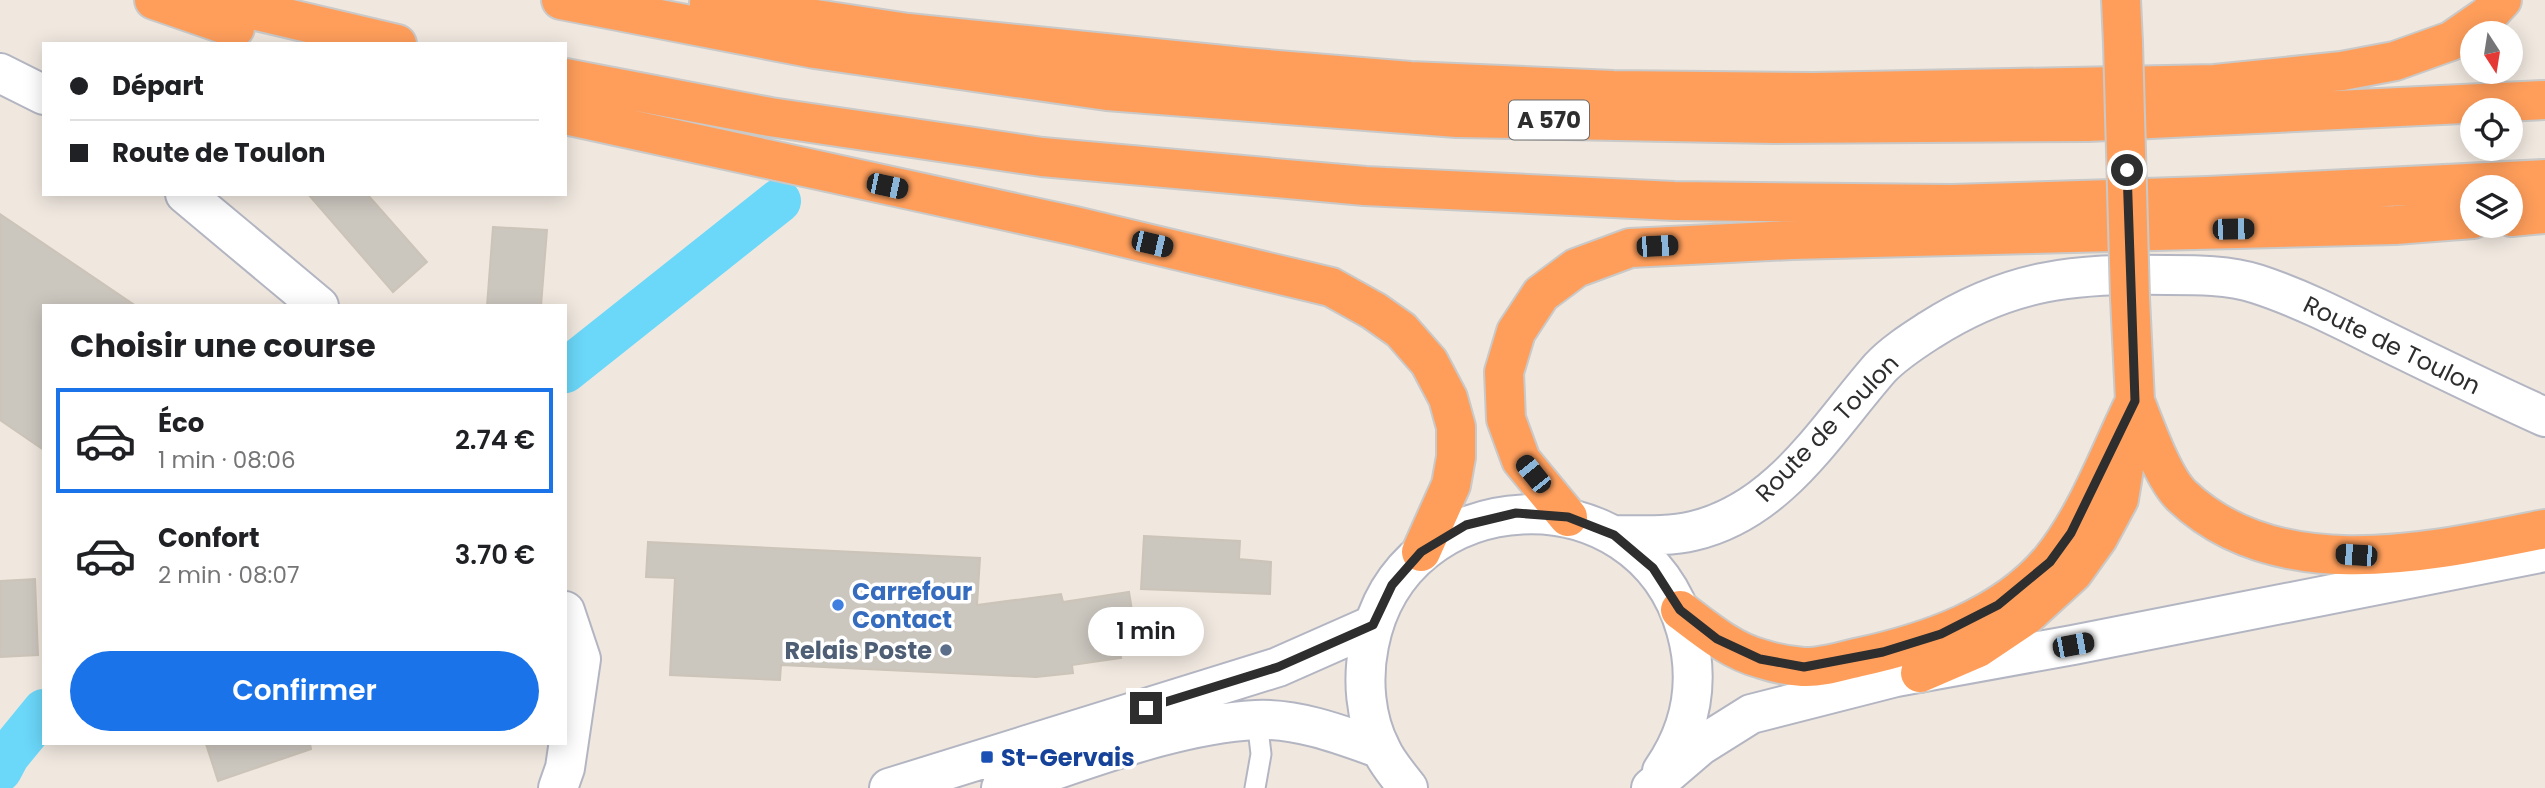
<!DOCTYPE html>
<html lang="fr">
<meta charset="utf-8">
<style>
body{margin:0;font-family:Poppins,sans-serif;background:#f6f6f6;color:#202124;height:100vh;display:flex;flex-direction:column;font-size:26px;white-space:nowrap}
*{box-sizing:border-box;margin:0}
p{font-size:23px;color:#757577}
.icon{flex:none;width:38px;height:38px;fill:none;stroke:currentColor;stroke-width:2;stroke-linecap:round;stroke-linejoin:round}
.map{position:relative;flex:1;overflow:hidden}
.details{position:absolute;left:42px;top:304px;width:525px;height:441px;display:flex;flex-direction:column;background:#fff;border-radius:0px;box-shadow:0 4px 18px #0003}
.details>*{flex:none}
.guide{position:absolute;left:42px;top:42px;width:525px;height:154px;border-radius:0px;box-shadow:0 4px 18px #0003;display:grid;align-content:center;height:154px;padding:0 28px;background:#fff}
.needle{width:46px;rotate:168deg}
.buttons{position:absolute;left:2460px;top:21px;display:grid;gap:14px}
.buttons a{display:grid;place-items:center;width:63px;height:63px;border-radius:50%;background:#fff;box-shadow:0 4px 18px #0003;font-size:35px}
.end{position:absolute;width:32px;height:32px;margin:-16px;border:9px solid #2e2e2e;background:#fff;box-shadow:0 0 0 4px #fff}
.from{border-radius:50%}
.bubble{position:absolute;height:49px;border-radius:24px;background:#fff;box-shadow:0 4px 18px #0003;font-size:23px;font-weight:600;line-height:49px;text-align:center}
.car{position:absolute;width:21px;height:42px;margin:-21px -10px;border-radius:9px;box-shadow:0 0 5px 2px #0007;background:linear-gradient(#222 24%,#8ab4d8 0 40%,#222 0 76%,#8ab4d8 0 86%,#222 0)}
.guide b{display:flex;align-items:center;gap:24px;height:66px;font-size:26px}
.guide b+b{border-top:2px solid #e0e0e0}
.guide i{width:18px;height:18px;background:#202124}
ul{padding:0;list-style:none}
li{display:flex;align-items:center;gap:21px;height:105px;margin:0 14px 10px;padding:0 14px;border:4px solid transparent;border-radius:0px}
li div{flex:1}
li b{display:block;font-size:26px}
li em{font-style:normal;font-weight:600}
li.selected{border-color:#1a73e8}
li>.icon{width:63px;height:63px;stroke-width:1.5}
h2{padding:0 28px;font-size:32px;line-height:84px}
.action{display:flex;gap:14px;margin-top:auto;padding:14px 28px}
.action a{flex:1;height:80px;border-radius:42px;background:#1a73e8;color:#fff;font-size:28px;font-weight:600;line-height:80px;text-align:center}
.map>svg:first-child{display:block}
</style>
<div class="map">
<svg width="2545" height="788" viewBox="0 0 2545 788">
<rect width="100%" height="100%" fill="#f0e8df"/>
<g fill="none" stroke-linecap="round" stroke-linejoin="round">
<path stroke="#6bd7f9" stroke-width="44" d="M 565,371 L 779,201
M 0,770 L 8,755 L 44,711"/>
</g>
<path fill="#cbc6be" stroke="#ccc4b8" stroke-width="2" d="M 308,194 L 367,194 L 427,262 L 393,292 Z
M 0,214 L 136,306 L 44,306 L 44,450 L 0,420 Z
M 493,227 L 547,230 L 541,306 L 487,306 Z
M 1144,536 L 1240,541 L 1239,559 L 1271,562 L 1270,594 L 1141,589 Z
M 648,542 L 980,558 L 977,605 L 1061,594 L 1063,602 L 1129,592 L 1136,635 L 1118,638 L 1121,658 L 1072,665 L 1073,673 L 1036,677 L 781,665 L 780,680 L 670,675 L 675,578 L 646,577 Z
M 35,579 L 38,655 L 0,657 L 0,581 Z
M 206,744 L 310,744 L 311,749 L 218,781 Z"/>
<g fill="none" stroke-linecap="round" stroke-linejoin="round">
<defs>
<path id="lane" d="M 1255,788 L 1261,754 L 1257,720"/>
<path id="secondary" d="M 0,73 L 44,95
M 185,194 L 319,306
M 1614,535 C 1639,535 1668,537 1693,531 C 1779,511 1825,431 1880,368 C 1894,353 1913,341 1930,330 C 2010,279 2075,273 2168,275 C 2197,275 2229,275 2257,284 C 2297,297 2335,316 2373,335 C 2430,363 2487,391 2545,417
M 558,788 L 565,768 L 581,659 L 565,611
M 889,788 L 1278,667 L 1373,625
M 1001,788 C 1080,763 1173,724 1256,720 C 1298,718 1342,735 1381,749
M 1408,788 C 1399,776 1387,763 1381,749 C 1365,718 1362,679 1369,645 C 1401,479 1640,468 1686,630 C 1700,680 1692,728 1662,771
M 1651,788 L 1700,746 L 1751,714 L 1896,677 L 2073,645 L 2545,552"/>
<path id="highway" d="M 154,0 L 235,28
M 210,0 L 397,44
M 561,0 L 815,49 L 1107,91 L 1457,118 L 1773,124 L 2088,122 L 2545,100
M 2121,0 L 2123,43
M 709,3 L 908,33 L 1243,67 L 1410,81 L 1613,90 L 1814,92 L 2215,84 L 2342,71 L 2395,61 L 2451,41 L 2487,16 L 2502,0
M 565,78 L 770,117 L 1042,157 L 1365,186 L 1674,201 L 1951,204 L 2207,196 L 2545,179
M 565,115 L 1075,226 L 1331,287 L 1374,311 L 1401,330 L 1429,362 L 1448,398 L 1456,427 L 1456,457 L 1451,485 L 1421,552
M 2511,217 L 2545,214
M 2135,401 C 2145,426 2163,478 2182,496 C 2278,587 2430,552 2545,529
M 1568,517 L 1521,460 L 1506,419 L 1504,372 L 1516,332 L 1541,294 L 1576,268 L 1630,248 L 1792,240 L 2395,225 L 2473,219
M 1680,610 C 1705,629 1731,651 1762,659 C 1774,663 1790,666 1803,667 C 1820,668 1839,662 1856,658 C 1926,643 2004,617 2051,560 C 2087,516 2110,452 2135,401
M 1920,673 L 1978,648 L 2027,615 L 2073,573 L 2098,538 L 2119,499 L 2135,401 L 2130,298"/>
</defs>
<use href="#lane" stroke="#b3b6c2" stroke-width="23"/>
<use href="#secondary" stroke="#b3b6c2" stroke-width="42"/>
<use href="#highway" stroke="#c9c9c9" stroke-width="42"/>
<use href="#lane" stroke="#fff" stroke-width="19"/>
<use href="#secondary" stroke="#fff" stroke-width="38"/>
<use href="#highway" stroke="#ff9e5b" stroke-width="38"/>
<defs>
<path id="highway-bridge" d="M 2123,43 L 2130,298"/>
</defs>
<use href="#highway-bridge" stroke="#c9c9c9" stroke-width="42" stroke-linecap="butt"/>
<use href="#highway-bridge" stroke="#ff9e5b" stroke-width="38"/>
</g>
<g fill="none" stroke-linecap="round" stroke-linejoin="round">
<path stroke="#2e2e2e" stroke-width="9" d="M 1146,708 L 1278,667 L 1373,625 L 1392,585 L 1421,552 L 1466,525 L 1516,513 L 1568,517 L 1614,535 L 1653,568 L 1680,610 L 1717,639 L 1760,659 L 1804,667 L 1883,652 L 1941,634 L 1998,605 L 2050,562 L 2071,533 L 2135,401 L 2127,170"/>
</g>
<circle fill="#3f7fe0" stroke="#fff" stroke-width="2.5" cx="838" cy="605" r="7"/>
<circle fill="#5c6f8a" stroke="#fff" stroke-width="2.5" cx="946" cy="650" r="7"/>
<rect fill="#1a4fb4" stroke="#fff" stroke-width="2.5" x="980" y="750" width="14" height="14" rx="3.5"/>
<g text-anchor="middle" dominant-baseline="central" stroke-width="7" stroke-linejoin="round" paint-order="stroke">
<rect fill="#fff" stroke="#6d6d6d" stroke-width="2" x="1509" y="100.5" width="80" height="39" rx="5"/>
<g font-size="23" font-weight="bold" fill="#2e2e2e">
<text x="1549" y="120">A 570</text>
</g>
<g font-size="24" fill="#2e2e2e" stroke="#fff">
<text transform="translate(2392 345) rotate(26)">Route de Toulon</text>
<text transform="translate(1827 428) rotate(-46)">Route de Toulon</text>
</g>
<g font-size="24" font-weight="bold" fill="#366cbe" stroke="#fff" text-anchor="start">
<text x="852" y="591">Carrefour<tspan x="852" dy="28">Contact</tspan></text>
</g>
<g font-size="24" font-weight="bold" fill="#4e5e75" stroke="#fff" text-anchor="end">
<text x="932" y="650">Relais Poste</text>
</g>
<g font-size="24" font-weight="bold" fill="#164399" stroke="#fff" text-anchor="start">
<text x="1001" y="757">St-Gervais</text>
</g>
</g>
</svg>
<div class="buttons">
<a><svg class="needle" viewBox="-14 -14 28 28"><path d="M0-13l5 13h-10z" fill="#e53935"/><path d="M0 13l5-13h-10z" fill="#757577"/></svg></a>
<a><svg class="icon" aria-label="locate" viewBox="0 0 24 24"><circle cx="12" cy="12" r="6"/><path d="M12 2v4M12 18v4M2 12h4M18 12h4"/></svg></a>
<a><svg class="icon" aria-label="layers" viewBox="0 0 24 24"><path d="M12 4l9 5-9 5-9-5zM3 14l9 5 9-5"/></svg></a>
</div>
<i class="end from" style="left:2127px;top:170px"></i>
<i class="end" style="left:1146px;top:708px"></i>
<div class="bubble" style="left:1088px;top:607px;width:116px">1 min</div>
<i class="car" style="left:887px;top:186px;rotate:102deg"></i>
<i class="car" style="left:2233px;top:229px;rotate:89deg"></i>
<i class="car" style="left:1152px;top:244px;rotate:103deg"></i>
<i class="car" style="left:1657px;top:246px;rotate:87deg"></i>
<i class="car" style="left:1533px;top:474px;rotate:321deg"></i>
<i class="car" style="left:2356px;top:555px;rotate:274deg"></i>
<i class="car" style="left:2073px;top:645px;rotate:79deg"></i>
<div class="guide">
<b><i class="from"></i>Départ</b>
<b><i></i>Route de Toulon</b>
</div>
<section class="details">
<h2>Choisir une course</h2>
<ul>
<li class="selected"><svg class="icon" aria-label="car" viewBox="0 0 24 24"><path d="M5 17H2v-5l4-1 3-4h7l3 4 3 1v5h-3M9 17h6M6 11h13"/><circle cx="7" cy="17" r="2"/><circle cx="17" cy="17" r="2"/></svg><div><b>Éco</b><p>1 min · 08:06</p></div><em>2.74 €</em></li>
<li><svg class="icon" aria-label="car" viewBox="0 0 24 24"><path d="M5 17H2v-5l4-1 3-4h7l3 4 3 1v5h-3M9 17h6M6 11h13"/><circle cx="7" cy="17" r="2"/><circle cx="17" cy="17" r="2"/></svg><div><b>Confort</b><p>2 min · 08:07</p></div><em>3.70 €</em></li>
</ul>
<div class="action"><a>Confirmer</a></div>
</section>
</div>
